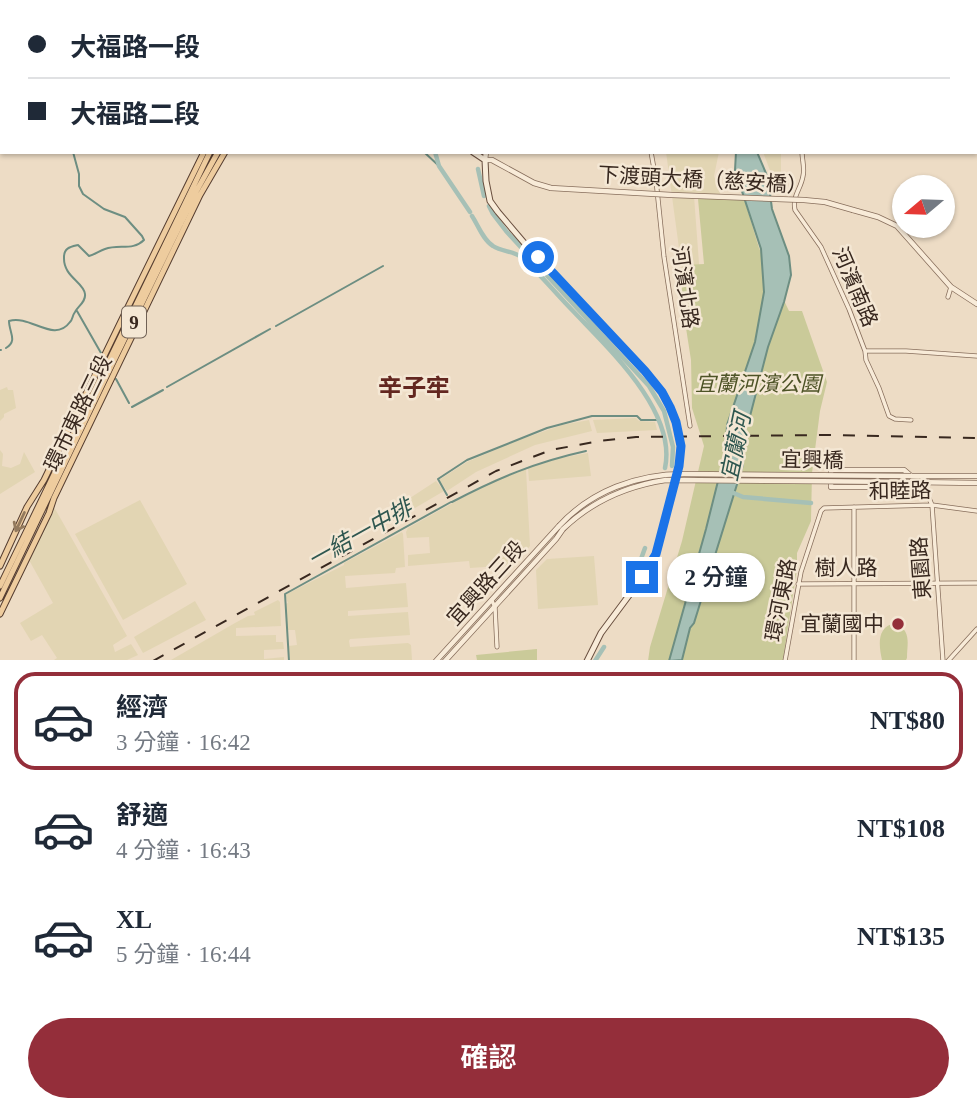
<!DOCTYPE html>
<html lang="zh-TW">
<meta charset="utf-8">
<style>
body{margin:0;font-family:"Times New Roman","Noto Sans TC",serif;background:#f2f2f3;color:#1f2937;height:100vh;display:flex;flex-direction:column;font-size:26px;white-space:nowrap}
*{box-sizing:border-box;margin:0}
p{font-size:23px;color:#747a83}
.icon{flex:none;width:38px;height:38px;fill:none;stroke:currentColor;stroke-width:2;stroke-linecap:round;stroke-linejoin:round}
.map{position:relative;height:660px;overflow:hidden}
.panel{display:flex;flex-direction:column;background:#fff;flex:1}
.panel>*{flex:none}
.guide{position:absolute;left:0px;top:0px;width:978px;height:154px;box-shadow:0 2px 5px #0004;display:grid;align-content:center;height:154px;padding:0 28px;background:#fff}
.needle{width:46px;rotate:251deg}
.tools{position:absolute;left:892px;top:175px;display:grid;gap:14px}
.tools a{display:grid;place-items:center;width:63px;height:63px;border-radius:50%;background:#fff;box-shadow:0 2px 5px #0004;font-size:35px}
.end{position:absolute;width:32px;height:32px;margin:-16px;border:9px solid #1a73e8;background:#fff;box-shadow:0 0 0 4px #fff}
.from{border-radius:50%}
.bubble{position:absolute;height:49px;border-radius:24px;background:#fff;box-shadow:0 2px 5px #0004;font-size:23px;font-weight:600;line-height:49px;text-align:center}
.guide b{display:flex;align-items:center;gap:24px;height:66px;font-size:26px}
.guide b+b{border-top:2px solid #e0e1e3}
.guide i{width:18px;height:18px;background:#1f2937}
ul{padding:12px 0 0;list-style:none}
li{display:flex;align-items:center;gap:21px;height:98px;margin:0 14px 10px;padding:0 14px;border:4px solid transparent;border-radius:21px}
li div{flex:1}
li b{display:block;font-size:26px}
li em{font-style:normal;font-weight:600}
li.on{border-color:#942e3a}
li>.icon{width:63px;height:63px;stroke-width:1.5}
.cta{display:flex;gap:14px;margin-top:auto;padding:14px 28px}
.cta a{flex:1;height:80px;border-radius:42px;background:#942e3a;color:#fff;font-size:28px;font-weight:600;line-height:80px;text-align:center}
.map>svg:first-child{display:block}
</style>
<div class="map">
<svg width="977" height="661" viewBox="0 0 977 661">
<rect width="100%" height="100%" fill="#eddcc5"/>
<path fill="#e2d5b3" d="M 666,152 L 719,152 L 714,176 L 721,196 L 694,196 L 701,290 L 691,337 Z
M 763,152 L 781,152 L 781,173 L 775,194 L 773,195 L 771,173 Z
M 7,387 L 8,390 L 13,390 L 16,408 L 4,414 L 4,417 L 0,421 L 0,390 Z
M 636,418 L 639,421 L 655,422 L 657,430 L 597,433 L 593,420 Z
M 589,420 L 592,431 L 535,445 L 476,472 L 447,491 L 439,480 L 467,462 L 516,441 L 562,425 Z
M 0,450 L 3,454 L 2,466 L 11,468 L 20,464 L 24,452 L 35,472 L 0,494 Z
M 588,453 L 591,476 L 529,481 L 528,468 L 560,458 Z
M 526,469 L 530,546 L 517,562 L 514,562 L 513,565 L 470,568 L 469,561 L 408,566 L 408,555 L 430,553 L 429,537 L 407,538 L 406,532 L 408,528 L 494,480 Z
M 436,481 L 444,491 L 386,525 L 381,517 Z
M 140,500 L 187,584 L 123,620 L 75,534 Z
M 54,507 L 127,636 L 113,645 L 115,652 L 131,644 L 138,655 L 127,660 L 54,660 L 57,658 L 42,635 L 31,641 L 20,623 L 53,603 L 29,560 Z
M 402,532 L 403,534 L 405,567 L 396,568 L 395,573 L 345,576 L 346,588 L 406,583 L 408,607 L 348,611 L 348,616 L 408,612 L 410,635 L 350,639 L 349,641 L 350,647 L 408,643 L 411,645 L 412,660 L 290,660 L 288,646 L 297,645 L 295,630 L 287,630 L 285,604 L 288,603 L 285,595 L 344,565 L 344,563 Z
M 594,556 L 598,605 L 538,609 L 536,570 L 547,559 Z
M 278,600 L 280,602 L 281,626 L 236,628 L 236,636 L 276,635 L 276,642 L 283,642 L 284,649 L 264,650 L 264,659 L 284,657 L 284,660 L 171,660 L 235,623 L 248,616 L 255,615 L 254,612 Z
M 195,601 L 206,620 L 143,653 L 134,637 Z"/>
<path fill="#caca99" d="M 744,198 L 759,248 L 789,311 L 802,311 L 827,382 L 820,411 L 812,473 L 811,521 L 797,553 L 797,569 L 783,660 L 648,661 L 650,647 L 682,541 L 704,446 L 692,408 L 691,360 L 681,296 L 685,265 L 704,264 L 698,199 Z
M 895,623 C 912,631 907,643 907,658 L 906,660 L 882,660 C 879,646 876,627 895,623 Z
M 537,649 L 537,660 L 477,660 L 476,655 Z"/>
<path fill="#a6c0b6" stroke="#6d8e82" stroke-width="2" d="M 736,152 L 757,152 L 768,178 L 772,209 L 789,256 L 791,275 L 784,302 L 768,347 L 749,420 L 744,427 L 743,465 L 694,623 L 690,628 L 682,660 L 669,661 L 706,529 L 726,449 L 727,425 L 755,342 L 764,292 L 761,249 L 735,170 Z"/>
<g fill="none" stroke-linecap="round" stroke-linejoin="round">
<path stroke="#6d8e82" stroke-width="2" d="M 237,0 L 240,2
M 468,0 L 470,2
M 0,32 L 2,30
M 976,103 L 977,103
M 424,152 L 439,166
M 77,311 L 101,353
M 276,326 L 383,266
M 6,348 C 18,341 9,332 9,321 C 30,314 54,344 70,322 C 73,319 72,316 75,312 C 78,306 86,302 85,294 C 84,282 63,277 64,257 C 64,248 70,247 78,245 L 89,256 C 96,254 99,251 105,249 C 119,244 133,251 144,240 L 142,236 L 125,217 L 104,209 L 83,194 L 79,186 L 79,174 L 73,152
M 0,350 L 1,350
M 116,379 L 129,403
M 167,387 L 270,329
M 132,407 L 163,390
M 447,495 L 438,479 L 467,460 L 547,428 L 592,416 L 637,416 L 641,420 L 659,420
M 452,502 C 498,478 536,462 586,451
M 289,661 L 285,594 L 451,502"/>
<path stroke="#a6c0b6" stroke-width="4.5" d="M 397,0 L 398,2
M 474,2 L 474,0
M 481,2 L 481,0
M 435,152 L 439,166 L 470,212
M 478,169 L 484,196
M 489,206 L 493,214 L 506,231 L 649,386 L 664,411 L 673,447 L 672,466
M 472,216 C 478,225 483,240 493,246 C 502,252 515,251 523,258 C 541,275 557,295 574,312 C 610,350 677,412 665,468
M 729,491 L 743,497 L 811,503
M 637,570 L 645,548
M 595,661 L 604,647"/>
<defs>
<path id="minor" d="M 627,0 L 627,2
M 796,0 L 796,2
M 969,0 L 970,2
M 976,11 L 977,12
M 976,111 L 977,111
M 651,152 L 656,180 L 664,257 L 690,426
M 802,152 C 802,159 805,169 803,176 C 801,189 792,196 795,210 L 821,247 L 849,309 L 865,351 L 866,360 L 879,388 L 889,416 L 895,419 L 911,420
M 948,297 L 951,287
M 865,351 L 906,351 L 977,356
M 921,480 L 932,505 L 943,661
M 854,507 L 854,661
M 798,584 L 977,583
M 492,601 L 495,607 L 497,647
M 785,661 L 801,572 L 821,511 L 824,508 L 932,505 L 977,511
M 948,661 L 977,629"/>
<path id="tertiary" d="M 486,2 L 486,0
M 486,152 L 485,160 L 492,160 L 534,183 L 551,188
M 853,210 L 878,217 L 897,226 L 951,287 L 977,304
M 977,476 L 911,476 L 904,470 L 831,470 L 831,487 L 904,487 L 911,482 L 977,483
M 436,661 L 559,526
M 445,661 L 556,539 L 563,529"/>
<path id="secondary" d="M 129,0 L 130,2
M 135,0 L 136,2
M 142,0 L 143,2
M 149,0 L 150,2
M 316,0 L 318,2
M 473,152 L 485,160 L 486,181 L 490,201 L 498,212 L 526,245 L 645,371 L 662,392 L 670,407 L 676,422 L 681,446 L 679,466 L 656,554 L 633,590 L 601,633 L 587,661"/>
<path id="primary" d="M 325,2 L 326,0
M 333,2 L 335,0
M 342,2 L 344,0
M 349,2 L 351,0
M 0,566 L 27,507 L 44,480 L 61,445 L 124,315 L 204,152
M 0,586 L 210,152
M 0,598 L 105,379 L 197,190 L 218,152
M 0,614 L 49,513 L 54,498 L 200,195 L 225,152"/>
</defs>
<use href="#minor" stroke="#876e5c" stroke-width="5"/>
<use href="#tertiary" stroke="#876e5c" stroke-width="6"/>
<use href="#secondary" stroke="#694f3f" stroke-width="7"/>
<use href="#primary" stroke="#553d30" stroke-width="7"/>
<use href="#minor" stroke="#f8ebd8" stroke-width="3.5"/>
<use href="#tertiary" stroke="#f8ebd8" stroke-width="4.5"/>
<use href="#secondary" stroke="#f8ebd8" stroke-width="5"/>
<use href="#primary" stroke="#eecc9e" stroke-width="5"/>
<path stroke="#38281f" stroke-width="2" stroke-dasharray="12 12" stroke-linecap="butt" d="M 153,661 L 496,471 L 551,450 L 599,441 L 636,437 L 828,435 L 977,438"/>
<defs>
<path id="tertiary-bridge" d="M 551,188 L 672,195 L 804,200 L 825,202 L 853,210
M 559,526 C 591,491 637,474 684,474 L 911,476
M 563,529 C 592,501 626,486 666,480 L 911,482"/>
</defs>
<use href="#tertiary-bridge" stroke="#876e5c" stroke-width="6" stroke-linecap="butt"/>
<use href="#tertiary-bridge" stroke="#f8ebd8" stroke-width="4.5"/>
</g>
<defs><path id="oneway-shaft" d="M-6 0H5M1.5-3L5.5 0L1.5 3" fill="none" stroke-width="1.6" stroke-linecap="round" stroke-linejoin="round" transform="scale(1.75)"/></defs>
<use stroke="#937a5e" href="#oneway-shaft" transform="translate(20 522) rotate(115)"/>
<g fill="none" stroke-linecap="round" stroke-linejoin="round">
<path stroke="#1a73e8" stroke-width="9" d="M 538,257 L 645,371 L 662,392 L 670,407 L 676,422 L 681,446 L 679,466 L 656,554 L 642,577"/>
</g>
<circle fill="#942e3a" stroke="#f4e7d4" stroke-width="2.5" cx="898" cy="624" r="7"/>
<g text-anchor="middle" dominant-baseline="central" stroke-width="5" stroke-linejoin="round" paint-order="stroke">
<rect fill="#f4e7d4" stroke="#706155" stroke-width="2" x="122" y="306.5" width="24" height="31" rx="5"/>
<g font-size="19" font-weight="bold" fill="#38281f">
<text x="134" y="322">9</text>
</g>
<g font-size="21" fill="#38281f" stroke="#f4e7d4">
<text transform="translate(703 180) rotate(3)">下渡頭大橋（慈安橋）</text>
<text transform="translate(685 287) rotate(82)">河濱北路</text>
<text transform="translate(855 287) rotate(67)">河濱南路</text>
<text transform="translate(78 413) rotate(-64)">環市東路三段</text>
<text transform="translate(812 460) rotate(1)">宜興橋</text>
<text transform="translate(900 491) rotate(-1)">和睦路</text>
<text x="846" y="568">樹人路</text>
<text transform="translate(921 568) rotate(-94)">東園路</text>
<text transform="translate(486 583) rotate(-48)">宜興路三段</text>
<text transform="translate(781 600) rotate(-79)">環河東路</text>
</g>
<g font-size="21" font-style="italic" fill="#4d5326" stroke="#f4e7d4">
<text x="758" y="384">宜蘭河濱公園</text>
</g>
<g font-size="21" fill="#38281f" stroke="#f4e7d4" text-anchor="end">
<text x="884" y="624">宜蘭國中</text>
</g>
<g font-size="23" font-style="italic" fill="#2f5750" stroke="#f4e7d4">
<text transform="translate(736 447) rotate(-78)">宜蘭河</text>
<text transform="translate(360 534) rotate(-29)">一結一中排</text>
</g>
<g font-size="24" font-weight="bold" fill="#632720" stroke="#f4e7d4">
<text x="414" y="388">辛子牢</text>
</g>
</g>
</svg>
<div class="tools">
<a><svg class="needle" viewBox="-14 -14 28 28"><path d="M0-13l5 13h-10z" fill="#e53935"/><path d="M0 13l5-13h-10z" fill="#747a83"/></svg></a>
</div>
<i class="end from" style="left:538px;top:257px"></i>
<i class="end" style="left:642px;top:577px"></i>
<div class="bubble" style="left:667px;top:553px;width:98px">2 分鐘</div>
<div class="guide">
<b><i class="from"></i>大福路一段</b>
<b><i></i>大福路二段</b>
</div>
</div>
<section class="panel">
<ul>
<li class="on"><svg class="icon" aria-label="car" viewBox="0 0 24 24"><path d="M5 17H2v-5l4-1 3-4h7l3 4 3 1v5h-3M9 17h6M6 11h13"/><circle cx="7" cy="17" r="2"/><circle cx="17" cy="17" r="2"/></svg><div><b>經濟</b><p>3 分鐘 · 16:42</p></div><em>NT$80</em></li>
<li><svg class="icon" aria-label="car" viewBox="0 0 24 24"><path d="M5 17H2v-5l4-1 3-4h7l3 4 3 1v5h-3M9 17h6M6 11h13"/><circle cx="7" cy="17" r="2"/><circle cx="17" cy="17" r="2"/></svg><div><b>舒適</b><p>4 分鐘 · 16:43</p></div><em>NT$108</em></li>
<li><svg class="icon" aria-label="car" viewBox="0 0 24 24"><path d="M5 17H2v-5l4-1 3-4h7l3 4 3 1v5h-3M9 17h6M6 11h13"/><circle cx="7" cy="17" r="2"/><circle cx="17" cy="17" r="2"/></svg><div><b>XL</b><p>5 分鐘 · 16:44</p></div><em>NT$135</em></li>
</ul>
<div class="cta"><a>確認</a></div>
</section>
